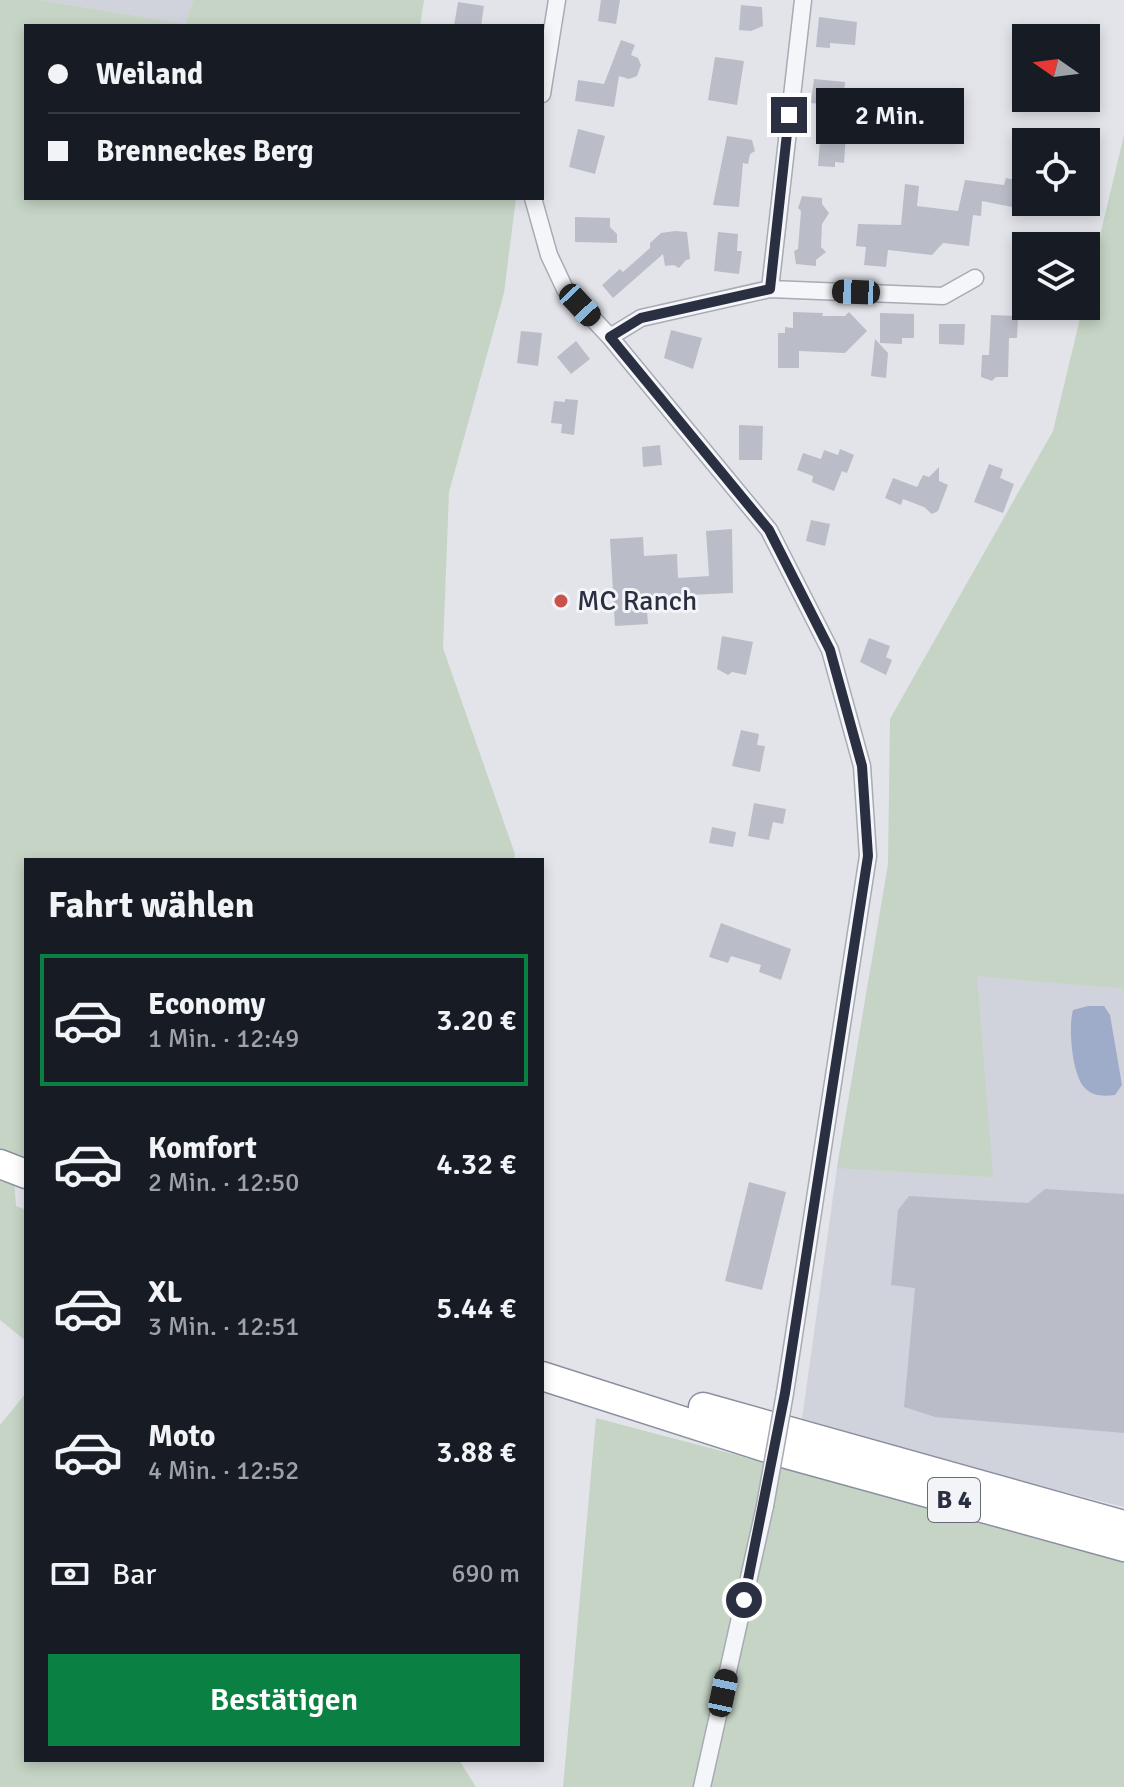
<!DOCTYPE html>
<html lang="de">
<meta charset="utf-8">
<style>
body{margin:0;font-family:Signika,sans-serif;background:#20242c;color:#f1f3f6;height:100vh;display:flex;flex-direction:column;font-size:30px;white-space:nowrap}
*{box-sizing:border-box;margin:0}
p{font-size:26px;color:#9ea1a6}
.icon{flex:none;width:44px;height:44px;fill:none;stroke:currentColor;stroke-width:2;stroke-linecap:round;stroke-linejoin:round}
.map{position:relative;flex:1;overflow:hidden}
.sheet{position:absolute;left:24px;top:858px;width:520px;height:904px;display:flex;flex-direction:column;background:#171b24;border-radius:0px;box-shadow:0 4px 12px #0003}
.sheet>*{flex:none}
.hud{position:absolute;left:24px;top:24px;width:520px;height:176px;border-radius:0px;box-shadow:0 4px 12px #0003;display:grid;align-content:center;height:176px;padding:0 24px;background:#171b24}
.needle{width:52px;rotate:284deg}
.buttons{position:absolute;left:1012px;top:24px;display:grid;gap:16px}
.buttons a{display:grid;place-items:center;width:88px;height:88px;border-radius:0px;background:#171b24;box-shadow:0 4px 12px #0003;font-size:40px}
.end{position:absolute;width:36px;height:36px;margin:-18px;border:10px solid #2b2f42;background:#fff;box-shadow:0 0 0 4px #fff}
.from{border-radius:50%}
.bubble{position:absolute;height:56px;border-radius:0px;background:#171b24;box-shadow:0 4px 12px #0003;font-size:26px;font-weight:600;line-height:56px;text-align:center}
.car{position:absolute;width:24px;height:48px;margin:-24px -12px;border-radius:10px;box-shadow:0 0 6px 2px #0007;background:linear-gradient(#222 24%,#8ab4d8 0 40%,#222 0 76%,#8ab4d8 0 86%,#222 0)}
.hud b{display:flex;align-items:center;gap:28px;height:76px;font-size:30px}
.hud b+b{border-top:2px solid #363941}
.hud i{width:20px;height:20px;background:#f1f3f6}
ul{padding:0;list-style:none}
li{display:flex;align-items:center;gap:24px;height:132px;margin:0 16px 12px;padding:0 8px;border:4px solid transparent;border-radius:0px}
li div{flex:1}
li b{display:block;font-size:30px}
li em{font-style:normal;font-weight:600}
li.on{border-color:#0b8043}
li>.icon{width:72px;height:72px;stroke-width:1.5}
h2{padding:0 24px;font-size:36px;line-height:96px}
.pay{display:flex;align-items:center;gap:20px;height:88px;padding:0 24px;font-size:30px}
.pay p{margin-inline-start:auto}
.cta{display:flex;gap:16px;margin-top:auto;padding:16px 24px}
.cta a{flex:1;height:92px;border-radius:0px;background:#0b8043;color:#fff;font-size:32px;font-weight:600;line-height:92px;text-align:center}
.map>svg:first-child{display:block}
</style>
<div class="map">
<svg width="1124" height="1787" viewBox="0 0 1124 1787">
<rect width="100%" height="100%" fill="#e3e4ea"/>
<path fill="#d1d3dc" d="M 41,0 L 193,0 L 185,24 Z
M 871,965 L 1124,989 L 1124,1507 L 801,1426 L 837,1168 Z"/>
<path fill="#c5d4c4" d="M 0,0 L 41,0 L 185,24 L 193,0 L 424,0 L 420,26 L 26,26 L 26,198 L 516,198 L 504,293 L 449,492 L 443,648 L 515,854 L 514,860 L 26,860 L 26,1157 L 12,1152 L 16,1206 L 26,1210 L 26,1341 L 0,1320 Z
M 1124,135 L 1124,989 L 977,976 L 993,1177 L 837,1168 L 888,864 L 890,719 L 1053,431 L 1083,306 L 1086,306 L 1086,294 Z
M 26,1393 L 26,1760 L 459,1760 L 476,1787 L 0,1787 L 0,1425 Z
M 596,1418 L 1124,1557 L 1124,1787 L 563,1787 Z"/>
<path fill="#9facc9" d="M 1088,1006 L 1104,1006 L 1110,1015 L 1122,1085 L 1115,1095 C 1105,1096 1094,1097 1086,1089 C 1072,1078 1068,1027 1073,1010 Z"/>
<path fill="#babdc7" d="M 601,0 L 620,0 L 616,24 L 598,21 Z
M 458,2 L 484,6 L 481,26 L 454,26 Z
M 741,5 L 762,7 L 763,26 L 751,31 L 739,30 Z
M 819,17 L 857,22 L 855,45 L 830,43 L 830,48 L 816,47 Z
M 621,40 L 635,45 L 631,55 L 638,58 L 641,65 L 637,76 L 629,79 L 619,76 L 614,107 L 575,101 L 578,80 L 604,84 Z
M 715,57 L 744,61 L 737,105 L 708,100 Z
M 814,79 L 845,82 L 843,106 L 829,104 L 825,108 L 820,104 L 811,103 Z
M 578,129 L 605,136 L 595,174 L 569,167 Z
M 821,129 L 846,135 L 844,163 L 835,162 L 835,167 L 818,166 Z
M 727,136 L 752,140 L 755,151 L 750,154 L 748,164 L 743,163 L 739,207 L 713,205 Z
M 1006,178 L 1026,182 L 1024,199 L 1019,198 L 1017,208 L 982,201 L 981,216 L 973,215 L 969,246 L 943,243 L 932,255 L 888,250 L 886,267 L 864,265 L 866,247 L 856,246 L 858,224 L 901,225 L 905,184 L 919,186 L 917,206 L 958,211 L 965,180 L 1004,185 Z
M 802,196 L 822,198 L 822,204 L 829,213 L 822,224 L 821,247 L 826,252 L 816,260 L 816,266 L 796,264 L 794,251 L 798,249 L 801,211 L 798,208 Z
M 575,217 L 610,218 L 610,227 L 617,234 L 617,243 L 575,242 Z
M 675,231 L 687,232 L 690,259 L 686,260 L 679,268 L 674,265 L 665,266 L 663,254 L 613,298 L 602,285 L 620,269 L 623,272 L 650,248 L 650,243 L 661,233 Z
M 718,232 L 738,234 L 737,251 L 742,251 L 739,274 L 714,271 Z
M 793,312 L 823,313 L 822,316 L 845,316 L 849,312 L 867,331 L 845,353 L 799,351 L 799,368 L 778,368 L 778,333 L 785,333 L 785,327 L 793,328 Z
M 880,313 L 914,314 L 914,338 L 902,338 L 902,344 L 880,343 Z
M 991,315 L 1018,316 L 1017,338 L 1009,338 L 1008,377 L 996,377 L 992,381 L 981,377 L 982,355 L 989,355 Z
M 939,324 L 965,324 L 964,345 L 939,344 Z
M 671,330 L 702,338 L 693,369 L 664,358 Z
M 521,331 L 542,333 L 538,366 L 517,363 Z
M 875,339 L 888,353 L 886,378 L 871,376 Z
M 576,341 L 590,359 L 571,374 L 557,357 Z
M 565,399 L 578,400 L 574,435 L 561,433 L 562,424 L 551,423 L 554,401 L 565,402 Z
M 739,425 L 763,426 L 762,460 L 739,460 Z
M 660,445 L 662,465 L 643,467 L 642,447 Z
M 840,449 L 854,455 L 847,473 L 842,471 L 834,491 L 812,482 L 813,476 L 797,470 L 803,453 L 821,459 L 824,450 L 838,455 Z
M 989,464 L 1003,469 L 1000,478 L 1014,484 L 1003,513 L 974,502 Z
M 939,467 L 939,481 L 948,485 L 938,511 L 932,514 L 924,507 L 903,499 L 901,505 L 885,498 L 893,478 L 917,487 L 923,475 L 929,477 Z
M 811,520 L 830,524 L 825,546 L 806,541 Z
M 732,529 L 733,593 L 646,597 L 648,624 L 615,626 L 610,539 L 643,537 L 644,556 L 677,554 L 678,578 L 709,576 L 706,531 Z
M 722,636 L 753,642 L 746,675 L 732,672 L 728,675 L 717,669 Z
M 869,638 L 890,646 L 886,657 L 892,660 L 886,675 L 860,662 Z
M 741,730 L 759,734 L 757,745 L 765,746 L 760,772 L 732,766 Z
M 754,803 L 786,809 L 783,824 L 773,822 L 769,840 L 748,836 Z
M 712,827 L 736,832 L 733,847 L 709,843 Z
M 721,923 L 791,949 L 781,980 L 759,972 L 761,965 L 731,956 L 728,963 L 709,957 Z
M 749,1182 L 786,1192 L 762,1290 L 725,1281 Z
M 1045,1189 L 1124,1194 L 1124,1433 L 935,1417 L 904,1407 L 915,1288 L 891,1285 L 898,1210 L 909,1196 L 1028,1203 Z"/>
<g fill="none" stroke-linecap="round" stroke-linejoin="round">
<defs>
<path id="minor" d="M 542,94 L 557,0
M 533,198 L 549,255 L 565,289 L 610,337 L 769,530 L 830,650 L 862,766 L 868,856 L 785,1393
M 770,289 L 803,0
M 610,337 L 641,318 L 770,289 L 943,296 L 975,278
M 702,1787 L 765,1506"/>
<path id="trunk" d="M 0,1164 L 26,1174
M 542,1376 L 783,1453 L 1124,1547
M 703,1407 L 1124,1525"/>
</defs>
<use href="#minor" stroke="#a8aab4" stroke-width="19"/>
<use href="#trunk" stroke="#8b8fa1" stroke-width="31"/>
<use href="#minor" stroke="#f5f6f9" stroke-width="16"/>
<use href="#trunk" stroke="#fff" stroke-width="28"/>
<defs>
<path id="minor-bridge" d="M 765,1506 L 785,1393"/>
</defs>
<use href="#minor-bridge" stroke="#a8aab4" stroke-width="19" stroke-linecap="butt"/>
<use href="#minor-bridge" stroke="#f5f6f9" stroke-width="16"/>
</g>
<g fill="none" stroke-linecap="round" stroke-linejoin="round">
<path stroke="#2b2f42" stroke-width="10" d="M 744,1600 L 785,1393 L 868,856 L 862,766 L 830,650 L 769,530 L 610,337 L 641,318 L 770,289 L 789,115"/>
</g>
<circle fill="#ca524d" stroke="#f2f4f8" stroke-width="3" cx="561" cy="601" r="8"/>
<g text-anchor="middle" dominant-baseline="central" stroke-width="6" stroke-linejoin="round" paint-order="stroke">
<rect fill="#f2f4f8" stroke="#676a79" stroke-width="2" x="928" y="1478" width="52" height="44" rx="6"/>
<g font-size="26" font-weight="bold" fill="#2b2f42">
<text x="954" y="1500">B 4</text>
</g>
<g font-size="28" fill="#2b2f42" stroke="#f2f4f8" text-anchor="start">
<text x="577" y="601">MC Ranch</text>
</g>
</g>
</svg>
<div class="buttons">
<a><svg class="needle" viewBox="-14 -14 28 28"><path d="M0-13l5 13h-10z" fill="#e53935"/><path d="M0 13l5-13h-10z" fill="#9ea1a6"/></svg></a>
<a><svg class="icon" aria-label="locate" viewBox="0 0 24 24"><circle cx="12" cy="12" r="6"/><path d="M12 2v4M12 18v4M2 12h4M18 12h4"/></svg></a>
<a><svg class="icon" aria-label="layers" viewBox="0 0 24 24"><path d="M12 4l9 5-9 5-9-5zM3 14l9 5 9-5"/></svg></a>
</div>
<i class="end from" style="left:744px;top:1600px"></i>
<i class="end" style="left:789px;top:115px"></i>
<div class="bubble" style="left:816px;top:88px;width:148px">2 Min.</div>
<i class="car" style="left:856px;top:292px;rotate:272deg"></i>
<i class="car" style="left:580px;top:305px;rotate:137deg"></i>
<i class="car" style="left:723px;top:1693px;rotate:12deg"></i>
<div class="hud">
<b><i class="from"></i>Weiland</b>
<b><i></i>Brenneckes Berg</b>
</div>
<section class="sheet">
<h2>Fahrt wählen</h2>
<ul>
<li class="on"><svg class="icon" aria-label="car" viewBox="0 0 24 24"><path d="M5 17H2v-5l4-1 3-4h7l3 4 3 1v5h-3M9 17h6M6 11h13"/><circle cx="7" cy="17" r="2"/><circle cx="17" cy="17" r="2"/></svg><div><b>Economy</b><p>1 Min. · 12:49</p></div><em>3.20 €</em></li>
<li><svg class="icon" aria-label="car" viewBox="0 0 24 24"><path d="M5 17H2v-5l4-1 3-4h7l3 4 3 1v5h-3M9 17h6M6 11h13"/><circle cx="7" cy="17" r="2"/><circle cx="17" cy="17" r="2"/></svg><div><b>Komfort</b><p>2 Min. · 12:50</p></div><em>4.32 €</em></li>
<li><svg class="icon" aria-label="car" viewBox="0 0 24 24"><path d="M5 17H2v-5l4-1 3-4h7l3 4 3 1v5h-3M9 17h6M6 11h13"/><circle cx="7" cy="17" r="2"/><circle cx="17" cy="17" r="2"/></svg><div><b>XL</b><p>3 Min. · 12:51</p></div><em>5.44 €</em></li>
<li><svg class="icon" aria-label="car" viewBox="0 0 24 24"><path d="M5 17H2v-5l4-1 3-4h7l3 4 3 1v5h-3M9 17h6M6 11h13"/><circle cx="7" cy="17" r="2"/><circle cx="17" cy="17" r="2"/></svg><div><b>Moto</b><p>4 Min. · 12:52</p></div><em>3.88 €</em></li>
</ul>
<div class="pay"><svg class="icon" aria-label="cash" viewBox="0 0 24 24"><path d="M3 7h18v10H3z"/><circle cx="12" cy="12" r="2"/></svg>Bar<p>690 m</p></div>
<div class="cta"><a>Bestätigen</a></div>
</section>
</div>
